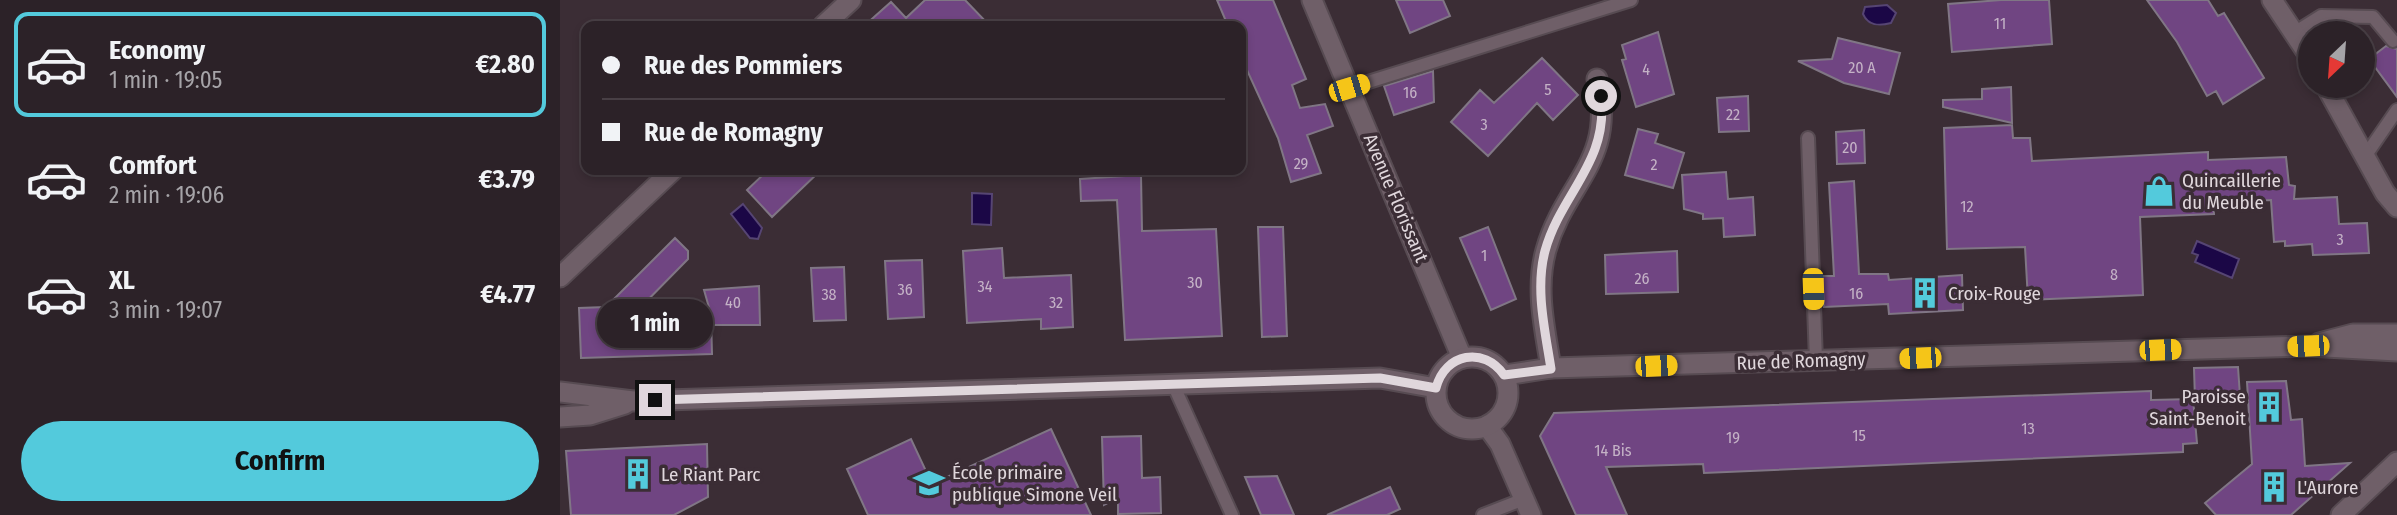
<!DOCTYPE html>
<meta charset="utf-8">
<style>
body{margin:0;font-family:"Fira Sans Condensed",sans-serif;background:#342a30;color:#f1f3f6;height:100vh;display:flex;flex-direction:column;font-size:26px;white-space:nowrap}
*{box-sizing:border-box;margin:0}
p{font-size:23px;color:#a6a4a8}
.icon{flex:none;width:38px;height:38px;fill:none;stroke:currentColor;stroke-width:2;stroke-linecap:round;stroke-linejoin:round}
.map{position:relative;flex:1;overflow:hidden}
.drawer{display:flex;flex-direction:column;background:#2c2228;width:560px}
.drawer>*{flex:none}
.top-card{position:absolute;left:21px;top:21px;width:665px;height:154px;border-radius:14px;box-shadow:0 4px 10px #0003,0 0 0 2px #483f45;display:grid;align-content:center;height:154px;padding:0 21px;background:#2c2228}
.needle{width:46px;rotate:205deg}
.buttons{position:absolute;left:1738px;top:21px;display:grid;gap:14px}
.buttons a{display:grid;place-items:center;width:77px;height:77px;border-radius:50%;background:#2c2228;box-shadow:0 4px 10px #0003,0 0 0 2px #483f45;font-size:35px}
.end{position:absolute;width:32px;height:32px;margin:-16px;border:9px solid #e0d7dc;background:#111;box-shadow:0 0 0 4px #111}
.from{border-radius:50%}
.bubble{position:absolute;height:49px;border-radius:24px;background:#2c2228;box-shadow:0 4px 10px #0003,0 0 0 2px #483f45;font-size:23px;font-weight:700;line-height:49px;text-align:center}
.car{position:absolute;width:21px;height:42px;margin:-21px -10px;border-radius:9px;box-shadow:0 0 5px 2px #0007;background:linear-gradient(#f5c518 24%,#345 0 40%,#f5c518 0 76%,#345 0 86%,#f5c518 0)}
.top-card b{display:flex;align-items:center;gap:24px;height:66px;font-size:26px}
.top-card b+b{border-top:2px solid #483f45}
.top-card i{width:18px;height:18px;background:#f1f3f6}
ul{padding:12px 0 0;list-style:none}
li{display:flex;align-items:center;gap:21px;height:105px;margin:0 14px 10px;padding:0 7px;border:4px solid transparent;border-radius:14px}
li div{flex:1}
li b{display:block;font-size:26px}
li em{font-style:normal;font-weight:700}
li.on{border-color:#53cadc}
li>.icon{width:63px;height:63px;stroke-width:1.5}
.cta{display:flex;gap:14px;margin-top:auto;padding:14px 21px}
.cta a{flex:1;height:80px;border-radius:42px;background:#53cadc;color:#111;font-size:28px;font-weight:700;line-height:80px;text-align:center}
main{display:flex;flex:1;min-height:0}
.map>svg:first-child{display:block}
</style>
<main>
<section class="drawer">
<ul>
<li class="on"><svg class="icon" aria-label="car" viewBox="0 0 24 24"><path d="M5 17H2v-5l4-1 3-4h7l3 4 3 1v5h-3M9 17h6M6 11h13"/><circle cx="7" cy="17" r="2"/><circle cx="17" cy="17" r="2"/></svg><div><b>Economy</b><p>1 min · 19:05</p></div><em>€2.80</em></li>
<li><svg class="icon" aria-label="car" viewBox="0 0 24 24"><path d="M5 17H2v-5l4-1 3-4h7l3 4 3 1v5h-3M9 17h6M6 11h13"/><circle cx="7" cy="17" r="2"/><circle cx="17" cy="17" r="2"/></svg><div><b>Comfort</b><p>2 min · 19:06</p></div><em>€3.79</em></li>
<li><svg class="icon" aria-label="car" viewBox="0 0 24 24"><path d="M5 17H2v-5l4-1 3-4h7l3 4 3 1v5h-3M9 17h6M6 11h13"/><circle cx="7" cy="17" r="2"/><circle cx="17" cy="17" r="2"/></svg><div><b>XL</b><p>3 min · 19:07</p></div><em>€4.77</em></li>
</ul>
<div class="cta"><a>Confirm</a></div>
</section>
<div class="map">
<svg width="1837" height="515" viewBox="0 0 1837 515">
<rect width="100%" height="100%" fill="#3b2d35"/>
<path fill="#1b0746" stroke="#564573" stroke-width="2" d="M 1327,5 L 1336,13 L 1331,23 C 1319,26 1308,26 1303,14 L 1305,7 Z
M 412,193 L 432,194 L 431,225 L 412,224 Z
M 183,204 L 202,228 L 198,239 L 190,238 L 171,214 Z
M 1637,241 L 1679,259 L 1672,278 L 1635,262 L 1638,255 L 1632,253 Z"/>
<path fill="#704582" stroke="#807685" stroke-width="2" d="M 365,0 L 405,0 L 430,26 L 304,26 L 331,2 L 346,18 Z
M 657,0 L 713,0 L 746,79 L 732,85 L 740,108 L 765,104 L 773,126 L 747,135 L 761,173 L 731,182 L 718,138 L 681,57 L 681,26 L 668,26 Z
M 836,0 L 883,0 L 890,16 L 850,33 Z
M 1441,0 L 1489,0 L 1492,44 L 1392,52 L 1388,4 Z
M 1587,0 L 1648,0 L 1658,16 L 1664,13 L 1704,78 L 1663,104 L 1656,91 L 1647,96 L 1617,42 Z
M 1098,32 L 1114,94 L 1076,107 L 1062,60 L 1066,59 L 1062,45 Z
M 1278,38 L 1340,53 L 1329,94 L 1284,83 L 1238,61 L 1272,59 Z
M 1826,46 L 1837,49 L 1837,97 L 1809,59 Z
M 982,58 L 1018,95 L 993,120 L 977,103 L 928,156 L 891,122 L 920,90 L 934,103 Z
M 873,71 L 874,102 L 834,115 L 824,86 Z
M 1451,87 L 1452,123 L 1383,107 L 1383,100 L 1422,99 L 1422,89 Z
M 1188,96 L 1189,131 L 1159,132 L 1157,98 Z
M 1452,125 L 1453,138 L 1470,138 L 1472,161 L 1648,152 L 1648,160 L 1726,157 L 1729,185 L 1735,186 L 1734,199 L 1777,197 L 1779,224 L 1807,223 L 1809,253 L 1753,255 L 1752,244 L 1725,246 L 1725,241 L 1714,242 L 1711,200 L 1653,203 L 1654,214 L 1580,217 L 1583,295 L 1468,300 L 1465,247 L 1387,249 L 1384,128 Z
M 1078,129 L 1098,134 L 1095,143 L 1124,153 L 1113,188 L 1065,175 Z
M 1304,130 L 1305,163 L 1277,164 L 1276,132 Z
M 208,170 L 261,170 L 212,217 L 187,190 Z
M 1166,172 L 1168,199 L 1193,197 L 1195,235 L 1164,237 L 1163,218 L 1143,219 L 1143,214 L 1124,209 L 1122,175 Z
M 581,175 L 582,231 L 656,229 L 662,336 L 565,340 L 557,200 L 521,201 L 520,179 Z
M 1294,181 L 1299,274 L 1328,274 L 1329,280 L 1402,275 L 1403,310 L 1329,314 L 1328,304 L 1264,307 L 1262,276 L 1274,276 L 1269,183 Z
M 698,227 L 723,227 L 727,336 L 702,337 Z
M 928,227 L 956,299 L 931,310 L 900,238 Z
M 115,238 L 128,251 L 128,259 L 71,317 L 151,315 L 152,354 L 21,358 L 19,308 L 46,307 Z
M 442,248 L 444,278 L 511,275 L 513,327 L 481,329 L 481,319 L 407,323 L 403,251 Z
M 1117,251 L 1118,292 L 1046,294 L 1045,255 Z
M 362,260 L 364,317 L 328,319 L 325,261 Z
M 284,267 L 286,320 L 254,321 L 251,268 Z
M 199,286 L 200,325 L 154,325 L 144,290 Z
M 1678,367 L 1680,396 L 1635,400 L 1634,368 Z
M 1726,381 L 1731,420 L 1742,419 L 1745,466 L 1790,463 L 1731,515 L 1656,515 L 1645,503 L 1692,464 L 1687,382 Z
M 1591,391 L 1591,400 L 1633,399 L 1637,443 L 1623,444 L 1623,452 L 1144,473 L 1143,464 L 1046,467 L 1067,515 L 1016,515 L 980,436 L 994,413 Z
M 491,429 L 531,515 L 308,515 L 287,469 L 351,439 L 372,484 Z
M 581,436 L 582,478 L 600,477 L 601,513 L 558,514 L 558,498 L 544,505 L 542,437 Z
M 147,444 L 148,497 L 114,515 L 11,515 L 6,451 Z
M 717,476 L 734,515 L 701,515 L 685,477 Z
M 830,487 L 840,509 L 827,515 L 767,515 Z"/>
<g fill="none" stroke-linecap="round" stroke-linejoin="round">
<defs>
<path id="service" d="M 1734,33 L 1761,16 L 1813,17 L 1833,41
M 789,88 L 1071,0
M 1248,138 L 1256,361
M 1806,155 L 1837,110
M 613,384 L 672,515
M 923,515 L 964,499"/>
<path id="minor" d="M 752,0 L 902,358
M 263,26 L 291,0
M 0,277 L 113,170
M 991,368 C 985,330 975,289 986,250 C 1005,182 1057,161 1037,79
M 927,426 L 940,444 L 971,515"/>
<path id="tertiary" d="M 1759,343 L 1793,334 L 1837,334
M876 393a36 36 0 1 1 72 0a36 36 0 1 1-72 0Z
M 945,375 L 991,368 L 1748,346 L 1837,351
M 0,392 L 73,401 L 820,378 L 876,388
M 0,417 L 30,415 L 65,404
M 1781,515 L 1837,462"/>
<path id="secondary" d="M 1712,0 L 1750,57
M 1766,86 L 1825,193 L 1837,207"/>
</defs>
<use href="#service" stroke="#574b52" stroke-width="16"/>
<use href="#minor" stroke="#574b52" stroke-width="23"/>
<use href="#tertiary" stroke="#574b52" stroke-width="23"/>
<use href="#secondary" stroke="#574b52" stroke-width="23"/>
<use href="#service" stroke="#6f5f68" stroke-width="12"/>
<use href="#minor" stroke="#6f5f68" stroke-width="19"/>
<use href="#tertiary" stroke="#6f5f68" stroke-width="19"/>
<use href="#secondary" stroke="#6f5f68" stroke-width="19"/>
</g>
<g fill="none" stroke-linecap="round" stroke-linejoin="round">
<path stroke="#e0d7dc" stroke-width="9" d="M 95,400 L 820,378 L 876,388 C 885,353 924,346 944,375 L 991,369 C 985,330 975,289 985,251 C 1001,193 1049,162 1041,96"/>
</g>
<defs>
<symbol id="shop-bare" viewBox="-9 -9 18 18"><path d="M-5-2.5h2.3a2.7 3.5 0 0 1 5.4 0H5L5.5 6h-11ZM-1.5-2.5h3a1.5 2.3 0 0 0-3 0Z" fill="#53cadc" stroke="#3b2d35" stroke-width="2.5" paint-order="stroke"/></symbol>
<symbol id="building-bare" viewBox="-9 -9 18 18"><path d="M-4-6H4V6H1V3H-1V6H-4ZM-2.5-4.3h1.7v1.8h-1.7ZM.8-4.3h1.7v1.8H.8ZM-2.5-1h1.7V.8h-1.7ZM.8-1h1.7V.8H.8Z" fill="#53cadc" stroke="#3b2d35" stroke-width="2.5" paint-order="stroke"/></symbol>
<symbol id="school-bare" viewBox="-9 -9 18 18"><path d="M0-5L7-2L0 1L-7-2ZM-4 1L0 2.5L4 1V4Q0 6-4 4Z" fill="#53cadc" stroke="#3b2d35" stroke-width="2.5" paint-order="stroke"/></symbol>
</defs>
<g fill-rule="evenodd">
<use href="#shop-bare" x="1577" y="169" width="44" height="44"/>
<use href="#building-bare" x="1343" y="271" width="44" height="44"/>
<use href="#building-bare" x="1687" y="385" width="44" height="44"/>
<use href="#building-bare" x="56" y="452" width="44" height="44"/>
<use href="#school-bare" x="347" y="461" width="44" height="44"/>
<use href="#building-bare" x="1692" y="465" width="44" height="44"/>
</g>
<g text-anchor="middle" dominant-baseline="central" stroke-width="7" stroke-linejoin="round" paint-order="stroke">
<g font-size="16" fill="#c4b2c6">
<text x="1440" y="23">11</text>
<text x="1302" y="67">20 A</text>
<text x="1086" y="69">4</text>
<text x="988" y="89">5</text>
<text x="850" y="92">16</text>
<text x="1173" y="114">22</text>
<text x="924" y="124">3</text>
<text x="1290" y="147">20</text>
<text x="741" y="163">29</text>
<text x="1094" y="164">2</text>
<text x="1407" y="206">12</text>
<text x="1780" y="239">3</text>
<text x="924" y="255">1</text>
<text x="1554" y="274">8</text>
<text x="1082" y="278">26</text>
<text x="635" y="282">30</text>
<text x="425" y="286">34</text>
<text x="345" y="289">36</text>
<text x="1296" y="293">16</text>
<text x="269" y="294">38</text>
<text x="173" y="302">40</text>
<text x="496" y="302">32</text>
<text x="1468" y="428">13</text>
<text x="1299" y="435">15</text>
<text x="1173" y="437">19</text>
<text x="1053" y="450">14 Bis</text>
</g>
<g font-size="19" fill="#e0d7dc" stroke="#3b2d35" text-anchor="start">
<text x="1622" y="180">Quincaillerie<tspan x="1622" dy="22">du Meuble</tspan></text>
<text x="1388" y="293">Croix-Rouge</text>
<text x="1686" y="396" text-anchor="end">Paroisse<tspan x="1686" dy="22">Saint-Benoit</tspan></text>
<text x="392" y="472">École primaire<tspan x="392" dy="22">publique Simone Veil</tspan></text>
<text x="101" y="474">Le Riant Parc</text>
<text x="1737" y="487">L'Aurore</text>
</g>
<g font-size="19" fill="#e0d7dc" stroke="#3b2d35">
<text transform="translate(836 198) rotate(67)">Avenue Florissant</text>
<text transform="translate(1241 361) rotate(-2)">Rue de Romagny</text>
</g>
</g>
</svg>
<div class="buttons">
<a><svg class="needle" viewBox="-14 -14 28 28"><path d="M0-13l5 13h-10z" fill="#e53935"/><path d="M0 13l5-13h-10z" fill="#a6a4a8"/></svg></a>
</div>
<i class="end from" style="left:1041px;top:96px"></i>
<i class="end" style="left:95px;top:400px"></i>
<div class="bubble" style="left:37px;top:299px;width:116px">1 min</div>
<i class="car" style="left:789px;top:88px;rotate:73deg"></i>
<i class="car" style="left:1253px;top:289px;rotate:178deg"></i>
<i class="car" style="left:1748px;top:346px;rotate:268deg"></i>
<i class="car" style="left:1600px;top:350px;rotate:88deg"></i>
<i class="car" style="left:1360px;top:358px;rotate:268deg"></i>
<i class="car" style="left:1096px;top:366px;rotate:88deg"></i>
<div class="top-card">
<b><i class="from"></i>Rue des Pommiers</b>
<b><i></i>Rue de Romagny</b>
</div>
</div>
</main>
